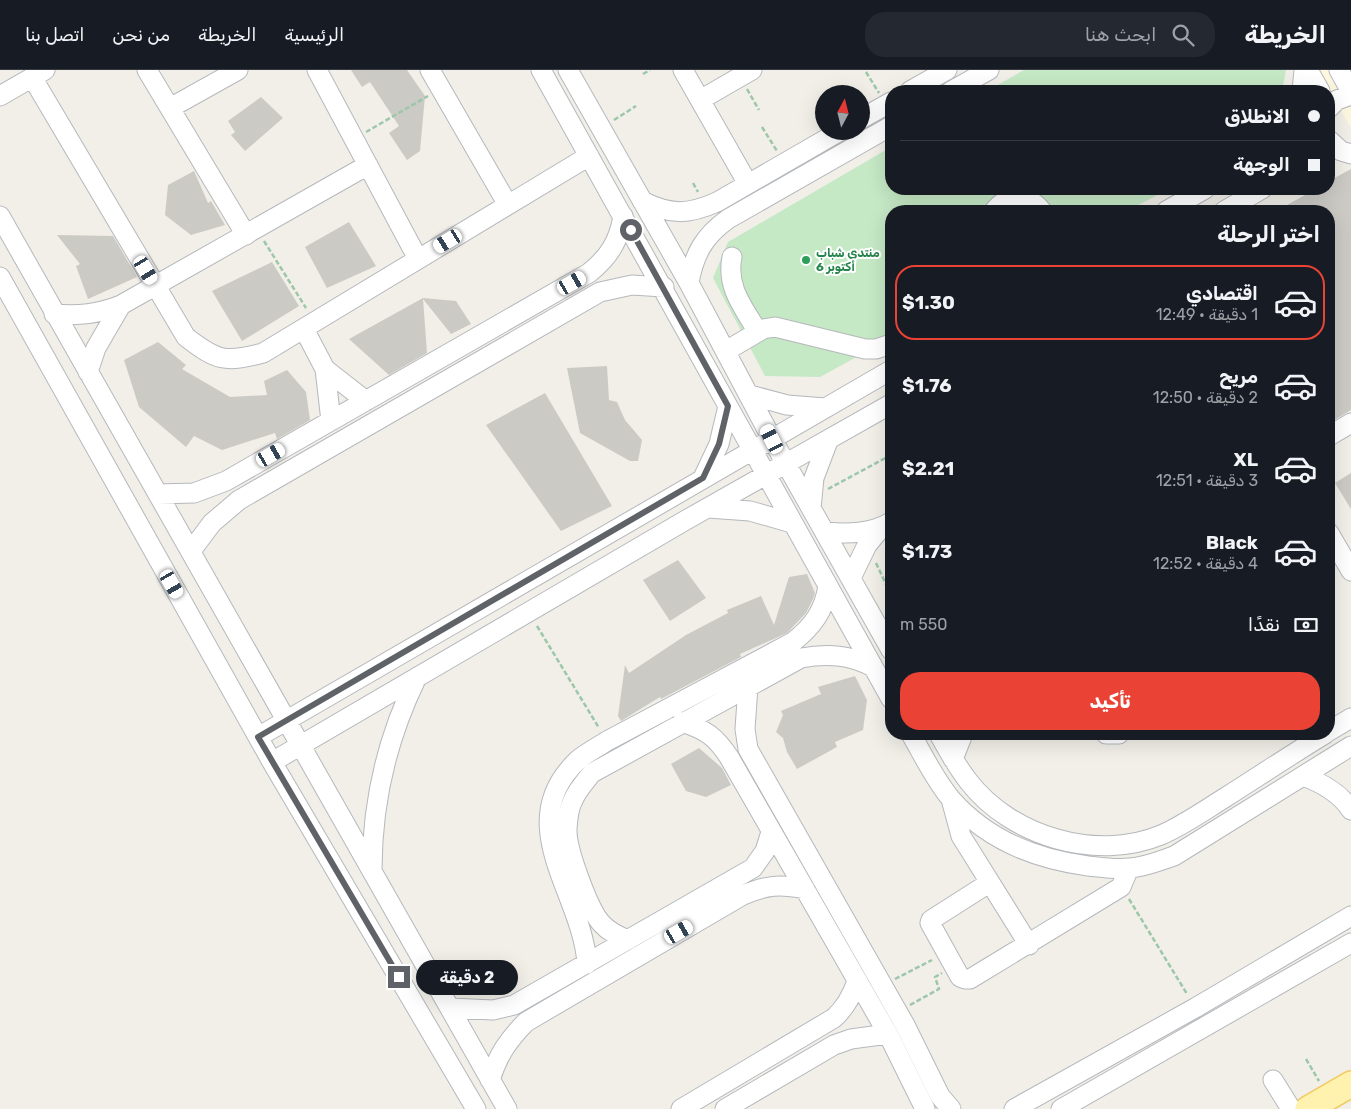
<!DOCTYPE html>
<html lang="ar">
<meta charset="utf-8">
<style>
body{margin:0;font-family:Rubik,Vazirmatn,sans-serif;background:#242831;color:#f1f3f6;direction:rtl;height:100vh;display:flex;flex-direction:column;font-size:19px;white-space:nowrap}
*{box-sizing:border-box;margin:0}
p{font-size:16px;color:#9ea1a6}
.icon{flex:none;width:28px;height:28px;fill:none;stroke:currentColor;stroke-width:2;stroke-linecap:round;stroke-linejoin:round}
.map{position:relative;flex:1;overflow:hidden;direction:ltr}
.drawer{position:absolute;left:885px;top:135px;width:450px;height:535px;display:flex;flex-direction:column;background:#171b24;border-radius:20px;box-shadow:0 5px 20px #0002;direction:rtl}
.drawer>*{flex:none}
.guide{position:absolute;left:885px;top:15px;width:450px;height:110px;border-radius:20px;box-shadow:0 5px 20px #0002;direction:rtl;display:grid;align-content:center;height:110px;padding:0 15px;background:#171b24}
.needle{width:32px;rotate:7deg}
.fabs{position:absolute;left:815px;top:15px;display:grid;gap:10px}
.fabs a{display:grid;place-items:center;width:55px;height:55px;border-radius:50%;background:#171b24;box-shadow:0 5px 20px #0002;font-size:25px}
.end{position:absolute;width:22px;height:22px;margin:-11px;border:6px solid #5f6368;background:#fff;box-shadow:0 0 0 2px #fff}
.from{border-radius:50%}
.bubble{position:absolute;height:35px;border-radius:18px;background:#171b24;box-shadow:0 5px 20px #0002;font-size:16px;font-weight:700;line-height:35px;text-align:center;direction:rtl}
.car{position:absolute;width:15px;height:30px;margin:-15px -8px;border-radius:6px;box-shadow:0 0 4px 1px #0007;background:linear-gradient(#fff 24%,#345 0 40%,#fff 0 76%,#345 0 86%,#fff 0)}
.guide b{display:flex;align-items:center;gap:18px;height:48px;font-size:19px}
.guide b+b{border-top:1px solid #363941}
.guide i{width:12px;height:12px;background:#f1f3f6}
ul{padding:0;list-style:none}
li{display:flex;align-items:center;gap:15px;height:75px;margin:0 10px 8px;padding:0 5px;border:2px solid transparent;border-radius:20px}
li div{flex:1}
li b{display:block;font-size:19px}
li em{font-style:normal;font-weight:700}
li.selected{border-color:#ea4335}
li>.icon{width:45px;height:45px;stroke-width:1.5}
h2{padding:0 15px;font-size:22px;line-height:60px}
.pay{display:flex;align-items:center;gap:12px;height:55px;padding:0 15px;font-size:19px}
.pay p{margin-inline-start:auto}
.action{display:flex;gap:10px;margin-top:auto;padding:10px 15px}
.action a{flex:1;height:58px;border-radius:20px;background:#ea4335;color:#fff;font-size:20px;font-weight:700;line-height:58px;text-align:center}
header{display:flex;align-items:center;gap:30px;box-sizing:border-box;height:70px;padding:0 25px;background:#171b24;border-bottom:1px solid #363941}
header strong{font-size:24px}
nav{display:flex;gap:28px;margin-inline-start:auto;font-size:18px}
.search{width:350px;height:45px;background:#242831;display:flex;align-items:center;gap:12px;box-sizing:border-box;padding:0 18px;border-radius:20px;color:#9ea1a6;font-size:19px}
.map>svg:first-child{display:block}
</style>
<header>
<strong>الخريطة</strong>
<div class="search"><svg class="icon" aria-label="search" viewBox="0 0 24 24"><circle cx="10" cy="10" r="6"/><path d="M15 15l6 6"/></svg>ابحث هنا</div>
<nav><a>الرئيسية</a><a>الخريطة</a><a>من نحن</a><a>اتصل بنا</a></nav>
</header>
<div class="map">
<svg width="1351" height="1039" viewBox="0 0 1351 1039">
<rect width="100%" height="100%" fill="#f1efe8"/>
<path fill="#fef7e0" d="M 1317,0 L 1351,0 L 1351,58 Z"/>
<path fill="#c5e8c5" d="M 1024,0 L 1286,0 L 1282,21 L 987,21 Z
M 891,77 L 891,119 L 1169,119 L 1127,141 L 891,141 L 891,268 L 820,307 L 765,306 L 713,208 L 728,172 Z"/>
<path fill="#cccac5" d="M 351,0 L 407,0 L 425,26 L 420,81 L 407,90 L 389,63 L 399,56 L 370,12 L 362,17 Z
M 261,27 L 283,48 L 245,81 L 231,65 L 235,62 L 228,51 Z
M 1351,99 L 1351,340 L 1329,353 L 1329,141 L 1276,141 L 1316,119 L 1329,119 L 1329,111 Z
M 194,101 L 208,133 L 211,131 L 225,155 L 191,165 L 165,145 L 168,115 Z
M 349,152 L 376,196 L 327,218 L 305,177 Z
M 57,165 L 113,166 L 137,207 L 88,229 L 76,196 L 80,194 Z
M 272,192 L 299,236 L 242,271 L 212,221 Z
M 423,228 L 456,231 L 471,254 L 451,264 L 423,229 L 427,283 L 389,305 L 349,269 Z
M 158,272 L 186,295 L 182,299 L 230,327 L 267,325 L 264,311 L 287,300 L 306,322 L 310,350 L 277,369 L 275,363 L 222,380 L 194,366 L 186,377 L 139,337 L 124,290 Z
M 607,296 L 609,330 L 617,332 L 625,350 L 642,370 L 638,391 L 630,391 L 580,363 L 567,298 Z
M 545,323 L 612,436 L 561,461 L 486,355 Z
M 1351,403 L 1351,439 L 1335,413 Z
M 678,490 L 706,528 L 670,551 L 643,510 Z
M 807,504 L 815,523 L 813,529 L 806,543 L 787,563 L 740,584 L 741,587 L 661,629 L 660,627 L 621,651 L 618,646 L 625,595 L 629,603 L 686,565 L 728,543 L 727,540 L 761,526 L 774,555 L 789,507 Z
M 855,606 L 867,630 L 863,660 L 835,672 L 837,677 L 797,699 L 787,682 L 783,668 L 776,662 L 783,645 L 781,641 L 821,624 L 818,617 Z
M 699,678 L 722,698 L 731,715 L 706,727 L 686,721 L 671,694 Z"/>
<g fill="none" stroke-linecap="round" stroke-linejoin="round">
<defs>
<path id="minor" d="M 147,0 L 246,165
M 317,0 L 418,189
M 430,0 L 508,135
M 541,0 L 891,629
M 568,0 L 689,213 L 772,369 L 891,580
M 683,0 L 748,114
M 1308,0 L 1320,21
M 1339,0 L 1351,22
M 32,7 L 186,267 C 217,291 225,293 263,283 L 589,86
M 910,21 L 947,0
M 951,21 L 989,0
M 1302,21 L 1304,0
M 0,26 L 45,0
M 700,30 L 752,0
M 170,38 L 238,0
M 1329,38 L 1337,30 L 1351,25
M 861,49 L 891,32
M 1329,70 L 1341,81 L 1351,84
M 642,131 C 670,145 688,145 717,132 L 840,61
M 994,141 C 1007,124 1029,124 1042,141
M 1166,141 L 1205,119
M 1224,141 L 1262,119
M 0,146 L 507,1039
M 732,187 C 726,217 743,237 758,262
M 0,207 L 272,692 L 476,1039
M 689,213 C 694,184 704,166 728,149 L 891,56
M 54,244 C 79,246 98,244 121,235 L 368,95
M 304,259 L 325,299 L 331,351
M 726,281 L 763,259 L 775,257 L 865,279 L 876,279 L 891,274
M 325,299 L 366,331
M 88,302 L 96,278 L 121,235
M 750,325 L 787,335 L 825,338
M 1329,366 L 1351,353
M 703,408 L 719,374 L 728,336
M 158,424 L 194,423 L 226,411 L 589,203 C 609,187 619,171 623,146
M 708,438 L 750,441 L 792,453
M 811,438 L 814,408 L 828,371
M 825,462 C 848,464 871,464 891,452
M 1329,463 L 1351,501
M 191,481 L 212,453 L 239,430 L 600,222 L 632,215 L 664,217
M 851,508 L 867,475 L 881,458
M 748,617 L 745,659 L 748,679 L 905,955 L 940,1026 L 951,1039
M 682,652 C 706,660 715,666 729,687 L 888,964 L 925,1039
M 1329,661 L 1351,648
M 911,664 C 923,685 935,710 951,729 C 987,770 1034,789 1088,796 C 1101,797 1116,800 1130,798 C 1145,797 1159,791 1174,786 L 1351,676
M 939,664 C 948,680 957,697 969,712 C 1011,766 1096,792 1161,765 C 1184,755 1205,740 1226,727 C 1259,706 1292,684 1325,664
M 1106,664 L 1119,664
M 258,667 L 891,300
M 953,689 L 963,664
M 272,692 L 686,450 L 891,334
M 1303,706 C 1322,713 1340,723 1351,740
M 951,729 L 961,766 L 1029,875
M 372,800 C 372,731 387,668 417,607
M 989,813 L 931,850 L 930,853 L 960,907 L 965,909 L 970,909 L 1121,817 L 1129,798
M 628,870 C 618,866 609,862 602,854 C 589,841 567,780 567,761 C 567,755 568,748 569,742 C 572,727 582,715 592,703 L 801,588 C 828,583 850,585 873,597
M 587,894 C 583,824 510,754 578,690 C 586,683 598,677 607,671 L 793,572 C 813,556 824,541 828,516
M 450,938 L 493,940 L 514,935 L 753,798 L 765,781 L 771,762
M 490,1010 C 498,985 508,970 526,952 L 743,825 C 767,815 779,814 805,819
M 1273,1010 L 1291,1039
M 681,1039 L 834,948 C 846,937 852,926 857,911
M 725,1039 L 834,975 L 851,969 L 888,964
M 1014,1039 L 1195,938 L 1351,846
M 1061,1039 L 1351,873"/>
<path id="major" d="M 1308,1039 L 1351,1014"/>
</defs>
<use href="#minor" stroke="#b5b8bc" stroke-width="21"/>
<use href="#major" stroke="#f2c960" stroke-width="28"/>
<path stroke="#9cc7a9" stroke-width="2.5" stroke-dasharray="5 2.5" stroke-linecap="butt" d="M 866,2 L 879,23
M 643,4 L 650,0
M 747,19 L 759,40
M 614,50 L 636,36
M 762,57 L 777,81
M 366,62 L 428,26
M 693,113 L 698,122
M 1222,119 L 1225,124
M 264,171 L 306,238
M 828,419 L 891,385
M 876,493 L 891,525
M 537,556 L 599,658
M 1129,829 L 1187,924
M 895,909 L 932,890
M 910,935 L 939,919 L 935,907 L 942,903
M 1306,989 L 1319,1011"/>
<use href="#minor" stroke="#fff" stroke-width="19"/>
<use href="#major" stroke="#fff2af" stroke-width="25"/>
</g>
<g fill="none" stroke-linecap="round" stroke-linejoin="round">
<path stroke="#5f6368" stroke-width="6" d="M 399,907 L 258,667 L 703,408 L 719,374 L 728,336 L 631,160"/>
</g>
<circle fill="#2e9e5b" stroke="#fff" stroke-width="2" cx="806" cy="190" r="5"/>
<g text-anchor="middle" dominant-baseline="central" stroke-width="4" stroke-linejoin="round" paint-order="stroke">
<g font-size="12" font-weight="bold" fill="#27864d" stroke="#fff" text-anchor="start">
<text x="816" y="183">منتدى شباب<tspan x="816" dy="14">6 أكتوبر</tspan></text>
</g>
</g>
</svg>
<div class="fabs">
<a><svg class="needle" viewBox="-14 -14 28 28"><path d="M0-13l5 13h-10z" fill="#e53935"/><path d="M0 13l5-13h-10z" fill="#9ea1a6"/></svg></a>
</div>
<i class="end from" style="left:631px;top:160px"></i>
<i class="end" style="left:399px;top:907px"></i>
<div class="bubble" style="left:416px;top:890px;width:102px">2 دقيقة</div>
<i class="car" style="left:448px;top:171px;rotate:239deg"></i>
<i class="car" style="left:146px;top:200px;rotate:149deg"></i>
<i class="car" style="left:572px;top:213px;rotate:60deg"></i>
<i class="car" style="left:772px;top:369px;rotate:333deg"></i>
<i class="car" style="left:271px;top:385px;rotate:60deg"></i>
<i class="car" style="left:172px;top:514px;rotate:150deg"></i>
<i class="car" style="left:679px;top:862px;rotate:60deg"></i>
<div class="guide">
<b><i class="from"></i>الانطلاق</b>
<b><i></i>الوجهة</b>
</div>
<section class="drawer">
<h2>اختر الرحلة</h2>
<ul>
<li class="selected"><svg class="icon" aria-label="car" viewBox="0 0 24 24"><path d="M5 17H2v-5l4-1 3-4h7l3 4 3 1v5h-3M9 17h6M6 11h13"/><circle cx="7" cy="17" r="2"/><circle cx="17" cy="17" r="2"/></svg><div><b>اقتصادي</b><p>1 دقيقة · 12:49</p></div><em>$1.30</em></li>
<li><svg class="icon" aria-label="car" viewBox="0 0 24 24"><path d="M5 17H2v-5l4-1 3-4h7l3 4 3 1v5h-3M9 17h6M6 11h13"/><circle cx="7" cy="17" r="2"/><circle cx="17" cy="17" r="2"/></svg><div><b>مريح</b><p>2 دقيقة · 12:50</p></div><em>$1.76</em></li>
<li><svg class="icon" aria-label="car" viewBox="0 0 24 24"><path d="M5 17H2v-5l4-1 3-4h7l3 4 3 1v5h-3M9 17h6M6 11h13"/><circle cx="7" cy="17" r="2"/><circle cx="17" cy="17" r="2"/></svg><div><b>XL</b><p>3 دقيقة · 12:51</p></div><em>$2.21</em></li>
<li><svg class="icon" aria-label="car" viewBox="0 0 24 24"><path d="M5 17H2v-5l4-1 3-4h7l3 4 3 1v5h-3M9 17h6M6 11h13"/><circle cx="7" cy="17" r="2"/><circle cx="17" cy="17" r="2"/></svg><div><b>Black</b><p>4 دقيقة · 12:52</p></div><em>$1.73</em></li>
</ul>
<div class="pay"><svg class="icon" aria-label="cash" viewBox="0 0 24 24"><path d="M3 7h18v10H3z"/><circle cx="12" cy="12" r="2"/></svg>نقدًا<p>550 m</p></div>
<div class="action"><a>تأكيد</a></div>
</section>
</div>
